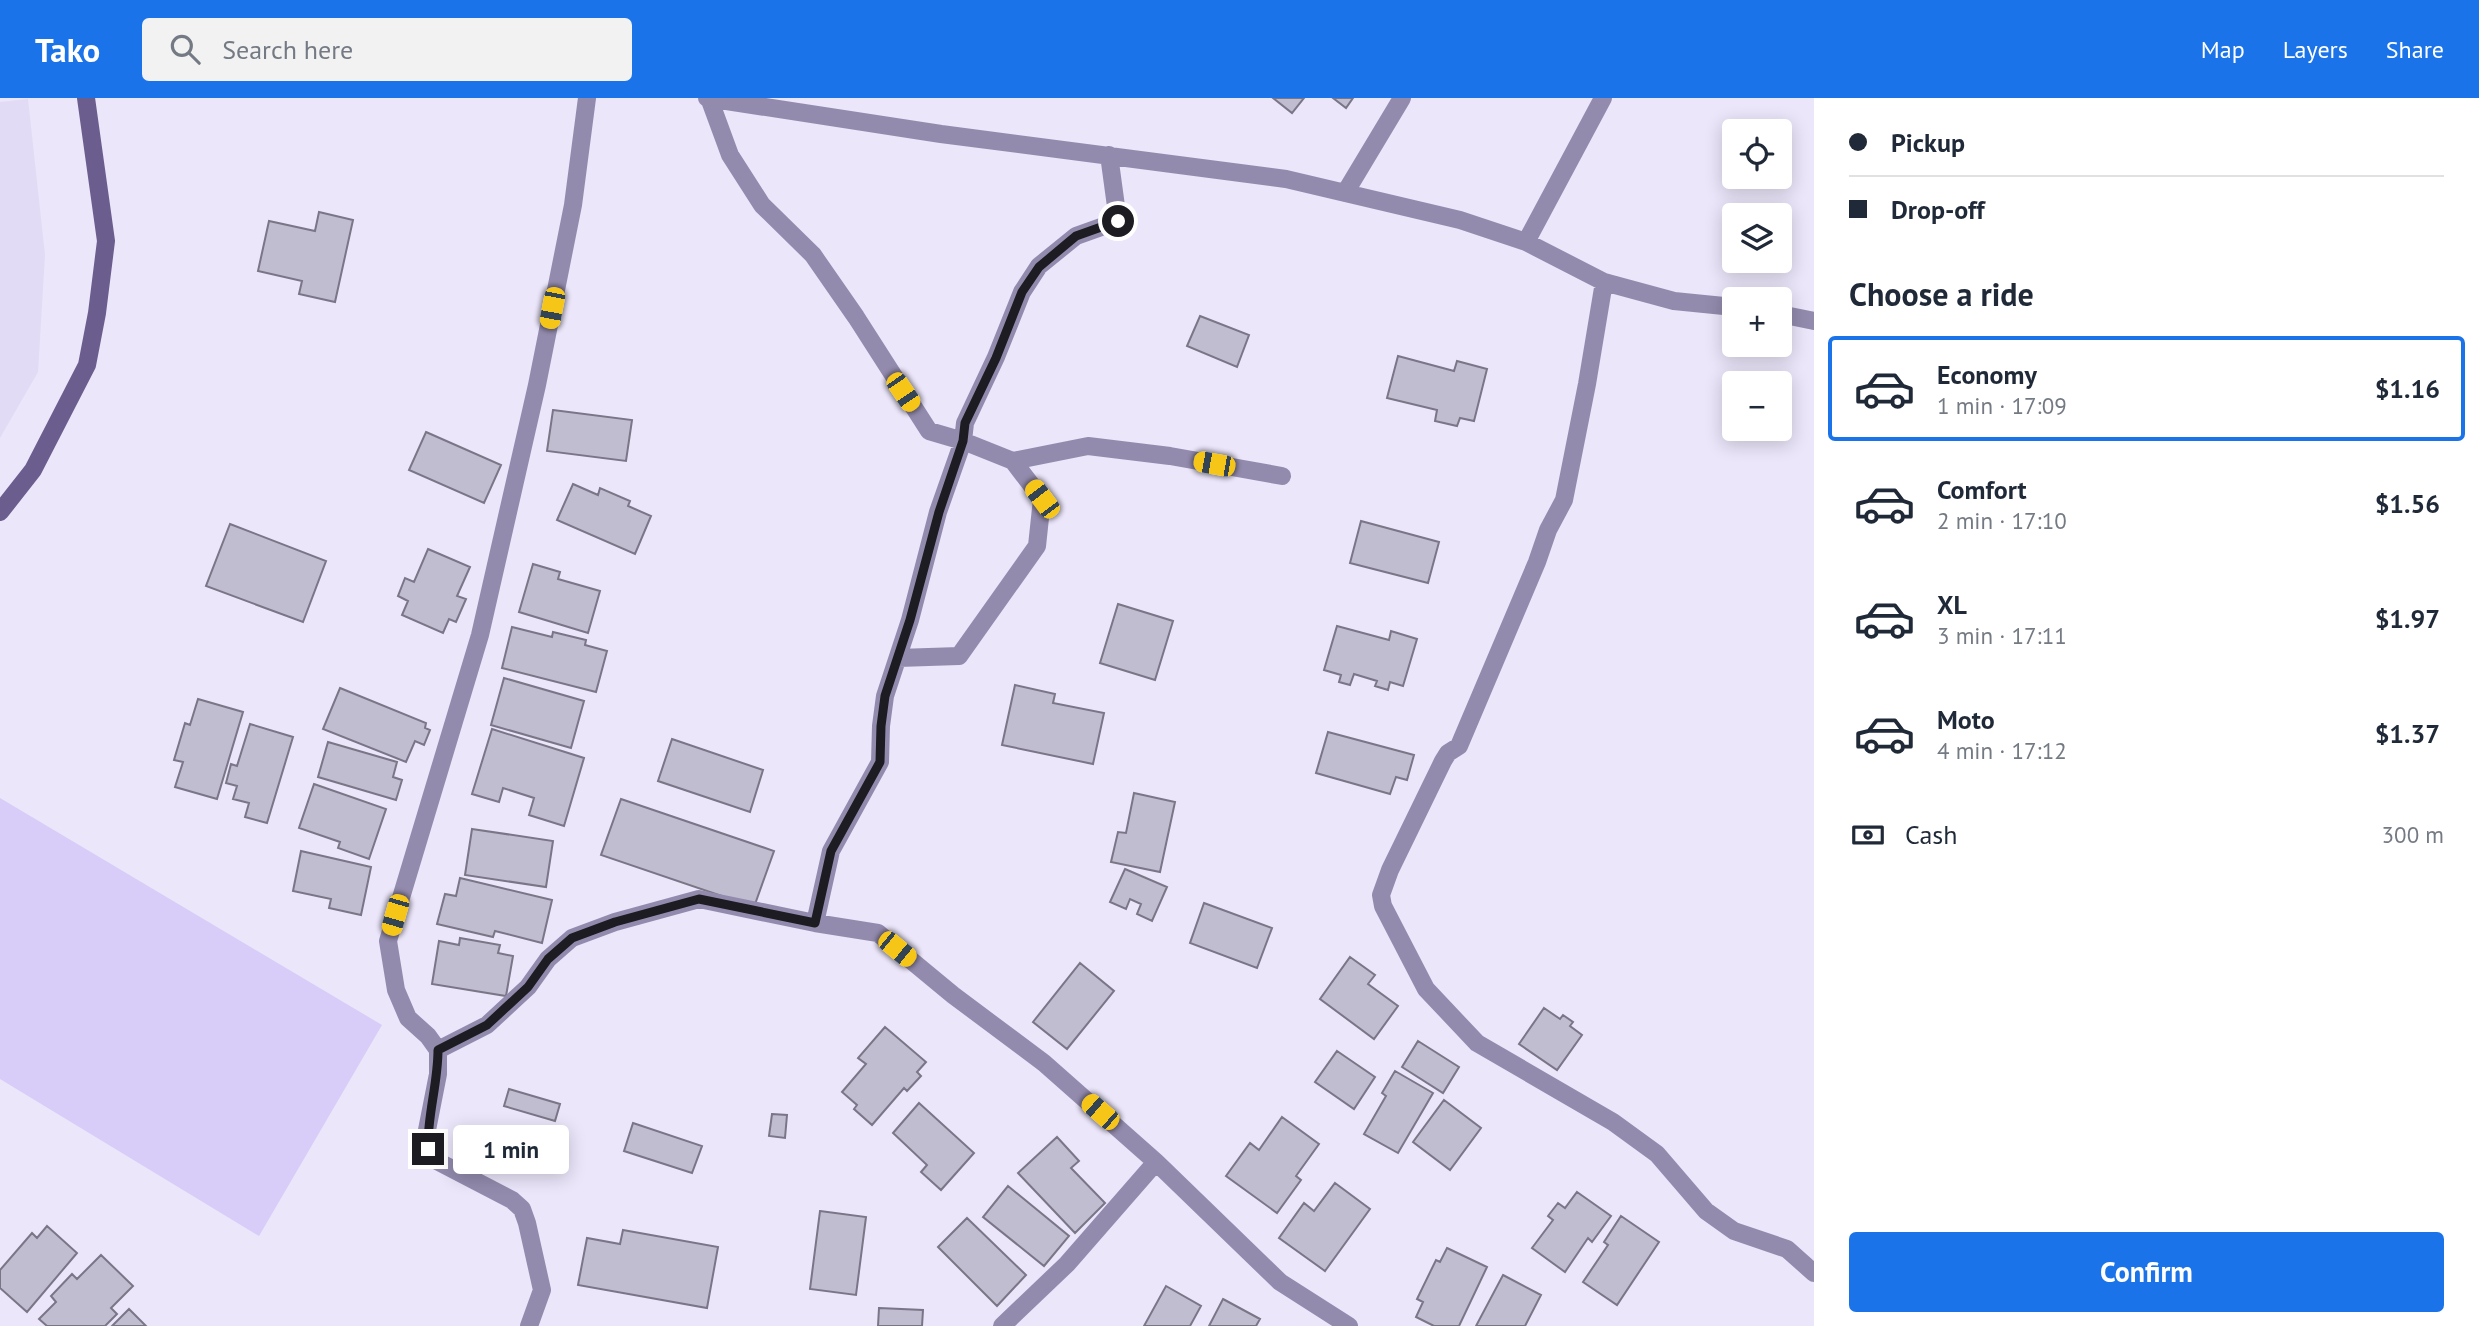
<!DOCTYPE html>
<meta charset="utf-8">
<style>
body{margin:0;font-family:"PT Sans",sans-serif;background:#f2f2f3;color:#1f2937;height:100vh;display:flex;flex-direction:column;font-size:26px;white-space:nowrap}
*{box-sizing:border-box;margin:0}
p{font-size:23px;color:#747a83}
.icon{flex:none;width:38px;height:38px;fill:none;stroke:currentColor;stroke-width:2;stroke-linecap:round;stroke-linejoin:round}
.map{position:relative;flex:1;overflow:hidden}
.sheet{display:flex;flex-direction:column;background:#fff;width:665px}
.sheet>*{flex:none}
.hud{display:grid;align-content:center;height:154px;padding:0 35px;background:#fff}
.buttons{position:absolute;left:1722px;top:21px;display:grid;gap:14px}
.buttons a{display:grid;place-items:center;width:70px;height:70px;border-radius:7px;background:#fff;box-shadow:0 4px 18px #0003;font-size:35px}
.end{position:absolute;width:32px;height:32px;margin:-16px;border:9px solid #1d1c23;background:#fff;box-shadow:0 0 0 4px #fff}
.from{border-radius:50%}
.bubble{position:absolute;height:49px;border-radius:7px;background:#fff;box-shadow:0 4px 18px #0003;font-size:23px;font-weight:800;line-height:49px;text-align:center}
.car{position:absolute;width:21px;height:42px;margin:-21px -10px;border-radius:9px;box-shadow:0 0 5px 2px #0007;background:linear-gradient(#f5c518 24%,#345 0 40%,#f5c518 0 76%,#345 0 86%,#f5c518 0)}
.hud b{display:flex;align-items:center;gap:24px;height:66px;font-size:26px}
.hud b+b{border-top:2px solid #e0e1e3}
.hud i{width:18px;height:18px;background:#1f2937}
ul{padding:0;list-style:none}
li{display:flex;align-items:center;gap:21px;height:105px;margin:0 14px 10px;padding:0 21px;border:4px solid transparent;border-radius:7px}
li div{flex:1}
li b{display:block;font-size:26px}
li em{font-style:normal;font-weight:800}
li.active{border-color:#1a73e8}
li>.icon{width:63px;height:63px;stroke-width:1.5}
h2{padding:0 35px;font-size:32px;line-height:84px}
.pay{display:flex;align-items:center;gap:18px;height:77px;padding:0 35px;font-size:26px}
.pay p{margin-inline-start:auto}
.action{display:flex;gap:14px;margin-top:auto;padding:14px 35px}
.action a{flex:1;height:80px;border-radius:7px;background:#1a73e8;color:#fff;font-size:28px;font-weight:800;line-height:80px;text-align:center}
header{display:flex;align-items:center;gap:42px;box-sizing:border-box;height:98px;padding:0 35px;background:#1a73e8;color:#fff}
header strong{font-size:33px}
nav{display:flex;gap:38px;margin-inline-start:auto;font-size:24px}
.search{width:490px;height:63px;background:#f2f2f3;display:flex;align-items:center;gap:18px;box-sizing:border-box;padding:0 24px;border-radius:7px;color:#747a83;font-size:26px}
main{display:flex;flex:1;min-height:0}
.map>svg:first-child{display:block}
</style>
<header>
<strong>Tako</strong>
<div class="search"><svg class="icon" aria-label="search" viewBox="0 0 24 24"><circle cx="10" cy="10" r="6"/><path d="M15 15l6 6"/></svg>Search here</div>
<nav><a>Map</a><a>Layers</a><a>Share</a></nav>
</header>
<main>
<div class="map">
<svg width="1814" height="1228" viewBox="0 0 1814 1228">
<rect width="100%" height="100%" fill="#ebe6fa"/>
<path fill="#e1dbf6" d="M 28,1 L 45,157 L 38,274 L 0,340 L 0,4 Z"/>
<path fill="#d7cdf8" d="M 0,700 L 382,927 L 259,1138 L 0,981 Z"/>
<path fill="#c1bdd0" stroke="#7a7687" stroke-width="2" d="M 1273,0 L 1304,0 L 1292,15 Z
M 1333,0 L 1353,0 L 1346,10 Z
M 319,114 L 353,122 L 335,204 L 299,196 L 302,183 L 258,173 L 269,123 L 315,133 Z
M 1200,218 L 1249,237 L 1237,269 L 1187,248 Z
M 1398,258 L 1454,273 L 1457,263 L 1487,271 L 1474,323 L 1460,320 L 1457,328 L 1435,323 L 1437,312 L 1387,300 Z
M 553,312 L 632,322 L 626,363 L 547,353 Z
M 426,334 L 501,367 L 484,405 L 409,372 Z
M 573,386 L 598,397 L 600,390 L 630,403 L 628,408 L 651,418 L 635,456 L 557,422 Z
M 1361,423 L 1439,444 L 1428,485 L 1350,465 Z
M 230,426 L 326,463 L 303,524 L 206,488 Z
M 428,451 L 470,469 L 457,498 L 466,501 L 456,524 L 449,521 L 443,535 L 402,517 L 408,503 L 398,498 L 405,480 L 414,484 Z
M 533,466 L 560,474 L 558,481 L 600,493 L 588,535 L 519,514 Z
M 1118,506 L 1173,523 L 1155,582 L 1100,565 Z
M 1337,528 L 1389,542 L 1391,533 L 1417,541 L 1403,588 L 1390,584 L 1388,592 L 1375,588 L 1377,583 L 1354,576 L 1350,587 L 1339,584 L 1341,577 L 1324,572 Z
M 512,529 L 552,539 L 553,534 L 586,542 L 585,547 L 607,553 L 596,594 L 502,570 Z
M 504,580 L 584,603 L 571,650 L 491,627 Z
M 1015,587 L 1055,596 L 1053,605 L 1104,615 L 1093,666 L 1002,647 Z
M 340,590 L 426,625 L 425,630 L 430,632 L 424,647 L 415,643 L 406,664 L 323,631 Z
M 198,601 L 243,614 L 217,701 L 175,689 L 183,664 L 174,662 L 185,625 L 190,627 Z
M 250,626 L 293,639 L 267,725 L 245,719 L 249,705 L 233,701 L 237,688 L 226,685 L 231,666 L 237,668 Z
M 492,631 L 584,660 L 564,728 L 529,717 L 534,700 L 503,690 L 499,704 L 472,696 Z
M 1328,634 L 1414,657 L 1407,682 L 1396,679 L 1390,696 L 1316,675 Z
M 672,641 L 763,672 L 750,714 L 658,683 Z
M 328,644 L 397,664 L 393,679 L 402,682 L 396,702 L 318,679 Z
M 314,686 L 386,711 L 369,761 L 338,750 L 340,744 L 299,730 Z
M 1134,695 L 1175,704 L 1160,774 L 1111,764 L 1118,734 L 1126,735 Z
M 621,701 L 774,753 L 754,809 L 601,757 Z
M 472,731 L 553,743 L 546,789 L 465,777 Z
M 301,753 L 371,769 L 361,817 L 329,810 L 331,801 L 293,793 Z
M 1125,771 L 1167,789 L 1152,823 L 1137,816 L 1141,806 L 1130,801 L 1126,811 L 1110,804 Z
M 460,780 L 552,802 L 542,845 L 495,833 L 493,839 L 437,826 L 445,796 L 456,798 Z
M 1204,805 L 1272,830 L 1257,870 L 1190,845 Z
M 460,840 L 500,847 L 498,855 L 513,858 L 506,898 L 432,886 L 439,843 L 459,847 Z
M 1350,859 L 1375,877 L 1368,886 L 1398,908 L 1374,941 L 1320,901 Z
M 1080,865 L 1114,893 L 1067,951 L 1033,924 Z
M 1544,910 L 1560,921 L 1563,917 L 1573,924 L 1570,928 L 1582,937 L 1557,972 L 1519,946 Z
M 885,929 L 926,964 L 917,974 L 921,978 L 907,993 L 904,990 L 872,1027 L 854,1011 L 857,1007 L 842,994 L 866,966 L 858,960 Z
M 1418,943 L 1459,969 L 1443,995 L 1402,969 Z
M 1337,953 L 1375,979 L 1354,1011 L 1315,984 Z
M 1395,973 L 1433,995 L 1398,1055 L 1364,1036 L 1386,998 L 1382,995 Z
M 509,991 L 560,1006 L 555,1023 L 504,1008 Z
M 1444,1002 L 1481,1030 L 1450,1072 L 1413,1044 Z
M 919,1005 L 974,1055 L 941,1092 L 921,1074 L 927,1067 L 893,1035 Z
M 772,1016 L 787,1017 L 785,1040 L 769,1038 Z
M 1282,1019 L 1319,1046 L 1296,1078 L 1301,1082 L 1277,1115 L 1226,1078 L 1250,1045 L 1259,1052 Z
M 633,1025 L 702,1048 L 692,1075 L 624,1053 Z
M 1057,1039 L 1079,1063 L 1071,1070 L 1105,1105 L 1075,1135 L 1018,1075 Z
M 1335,1085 L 1370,1111 L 1325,1173 L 1279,1140 L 1304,1105 L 1314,1113 Z
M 1008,1088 L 1069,1138 L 1044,1168 L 983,1119 Z
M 1577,1094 L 1611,1118 L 1592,1144 L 1588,1140 L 1565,1174 L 1532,1150 L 1553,1122 L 1548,1118 L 1558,1105 L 1565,1110 Z
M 820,1113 L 866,1119 L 856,1197 L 810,1191 Z
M 1621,1118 L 1659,1144 L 1617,1207 L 1583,1184 L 1608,1147 L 1604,1144 Z
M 967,1120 L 1026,1177 L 997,1208 L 938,1149 Z
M 47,1128 L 77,1155 L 27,1214 L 0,1190 L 0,1172 L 32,1135 L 37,1140 Z
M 623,1132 L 718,1149 L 707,1210 L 578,1187 L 587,1140 L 620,1146 Z
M 1447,1150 L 1487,1169 L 1459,1228 L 1434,1228 L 1416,1219 L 1423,1204 L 1417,1201 L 1436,1162 L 1440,1164 Z
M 101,1157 L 133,1188 L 111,1210 L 117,1216 L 105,1228 L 47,1228 L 39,1221 L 56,1204 L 51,1198 L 72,1176 L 77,1181 Z
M 1503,1177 L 1541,1197 L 1525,1228 L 1476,1228 Z
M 1166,1188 L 1201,1208 L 1190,1228 L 1144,1228 Z
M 1223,1201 L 1260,1221 L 1256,1228 L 1209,1228 Z
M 879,1210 L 923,1212 L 922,1228 L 878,1228 Z
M 129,1211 L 146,1228 L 112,1228 Z"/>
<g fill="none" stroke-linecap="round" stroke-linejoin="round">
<path stroke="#938bad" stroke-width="18" d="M 707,0 L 941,36 L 1286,81 L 1460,122 L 1526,144 L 1604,184 L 1674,203 L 1734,209
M 709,0 L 730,57 L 762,107 L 813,157 L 856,219 L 929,333 L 963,343 L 1013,363 L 1042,401 L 1037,448 L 959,558 L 898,560
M 1345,95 L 1402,0
M 1526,144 L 1603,0
M 1604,184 L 1587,286 L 1564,402 L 1548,432 L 1537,464 L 1459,648 L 1448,655 L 1443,663 L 1390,772 L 1381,797 L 1383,808 L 1426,891 L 1477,945 L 1613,1024 L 1657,1056 L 1706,1113 L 1734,1133 L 1787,1151 L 1814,1175
M 1780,216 L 1814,223
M 1013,363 L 1088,348 L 1170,358 L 1282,378
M 815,825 L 831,753 L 880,664 L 881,628 L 885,598 L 910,522 L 938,414 L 963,343 L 965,325 L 996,259 L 1022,194 L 1039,168 L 1076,138 L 1118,123 L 1109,57
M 438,952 L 487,927 L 528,889 L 548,861 L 572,840 L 615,824 L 699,801 L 815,825 L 878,835 L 953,897 L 1044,965 L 1156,1064 L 1280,1184 L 1349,1228
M 529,1228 L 542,1192 L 527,1125 L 522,1111 L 512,1102 L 437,1063 L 428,1051 L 427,1032 L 438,976 L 438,952 L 428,938 L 408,920 L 396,892 L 388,843 L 480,537 L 537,287 L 573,107 L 587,0
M 1002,1228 L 1067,1166 L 1156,1064"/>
<path stroke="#6b5e8e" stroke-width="18" d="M 0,414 L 33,372 L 87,267 L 97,215 L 106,143 L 86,0"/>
</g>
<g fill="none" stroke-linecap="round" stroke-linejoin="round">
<path stroke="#1d1c23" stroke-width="9" d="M 428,1051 C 427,1018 438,986 438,952 L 487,927 L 528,889 L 548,861 L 572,840 L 615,824 L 699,801 L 815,825 L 831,753 L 880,664 L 881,628 L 885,598 L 910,522 L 939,414 L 963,343 L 965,325 L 996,260 L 1022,194 L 1039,169 L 1076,138 L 1118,123"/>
</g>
</svg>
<div class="buttons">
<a><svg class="icon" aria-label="locate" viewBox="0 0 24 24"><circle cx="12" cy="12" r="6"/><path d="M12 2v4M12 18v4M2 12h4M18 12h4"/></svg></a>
<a><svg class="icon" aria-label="layers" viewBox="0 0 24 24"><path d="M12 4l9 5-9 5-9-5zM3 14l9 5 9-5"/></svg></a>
<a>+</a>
<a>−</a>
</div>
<i class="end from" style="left:1118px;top:123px"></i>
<i class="end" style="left:428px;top:1051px"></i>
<div class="bubble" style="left:453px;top:1027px;width:116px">1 min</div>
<i class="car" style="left:552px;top:210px;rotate:191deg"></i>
<i class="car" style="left:903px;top:294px;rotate:146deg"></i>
<i class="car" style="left:1214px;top:366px;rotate:280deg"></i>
<i class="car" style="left:1042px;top:401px;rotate:323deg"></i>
<i class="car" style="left:395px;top:817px;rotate:196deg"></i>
<i class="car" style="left:897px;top:851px;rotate:129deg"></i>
<i class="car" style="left:1100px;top:1014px;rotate:311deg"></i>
</div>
<section class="sheet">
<div class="hud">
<b><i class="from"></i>Pickup</b>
<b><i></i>Drop-off</b>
</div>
<h2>Choose a ride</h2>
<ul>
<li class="active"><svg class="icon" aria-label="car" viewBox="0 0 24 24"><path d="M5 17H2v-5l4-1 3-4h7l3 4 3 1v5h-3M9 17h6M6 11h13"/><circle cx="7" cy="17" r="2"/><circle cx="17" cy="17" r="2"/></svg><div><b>Economy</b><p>1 min · 17:09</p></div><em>$1.16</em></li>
<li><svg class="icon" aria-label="car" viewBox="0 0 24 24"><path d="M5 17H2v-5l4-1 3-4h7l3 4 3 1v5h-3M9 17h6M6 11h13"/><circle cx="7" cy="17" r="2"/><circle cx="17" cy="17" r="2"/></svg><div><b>Comfort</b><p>2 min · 17:10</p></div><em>$1.56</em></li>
<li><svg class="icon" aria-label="car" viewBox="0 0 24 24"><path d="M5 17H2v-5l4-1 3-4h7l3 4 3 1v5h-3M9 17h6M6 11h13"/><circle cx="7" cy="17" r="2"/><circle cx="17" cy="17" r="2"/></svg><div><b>XL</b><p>3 min · 17:11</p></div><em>$1.97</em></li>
<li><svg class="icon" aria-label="car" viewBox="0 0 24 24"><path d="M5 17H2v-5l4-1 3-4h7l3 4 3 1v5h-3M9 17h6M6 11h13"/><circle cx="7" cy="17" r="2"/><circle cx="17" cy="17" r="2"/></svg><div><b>Moto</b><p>4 min · 17:12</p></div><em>$1.37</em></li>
</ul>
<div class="pay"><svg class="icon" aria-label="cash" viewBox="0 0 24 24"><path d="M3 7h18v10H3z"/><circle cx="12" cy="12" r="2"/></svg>Cash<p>300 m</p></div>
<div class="action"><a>Confirm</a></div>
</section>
</main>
